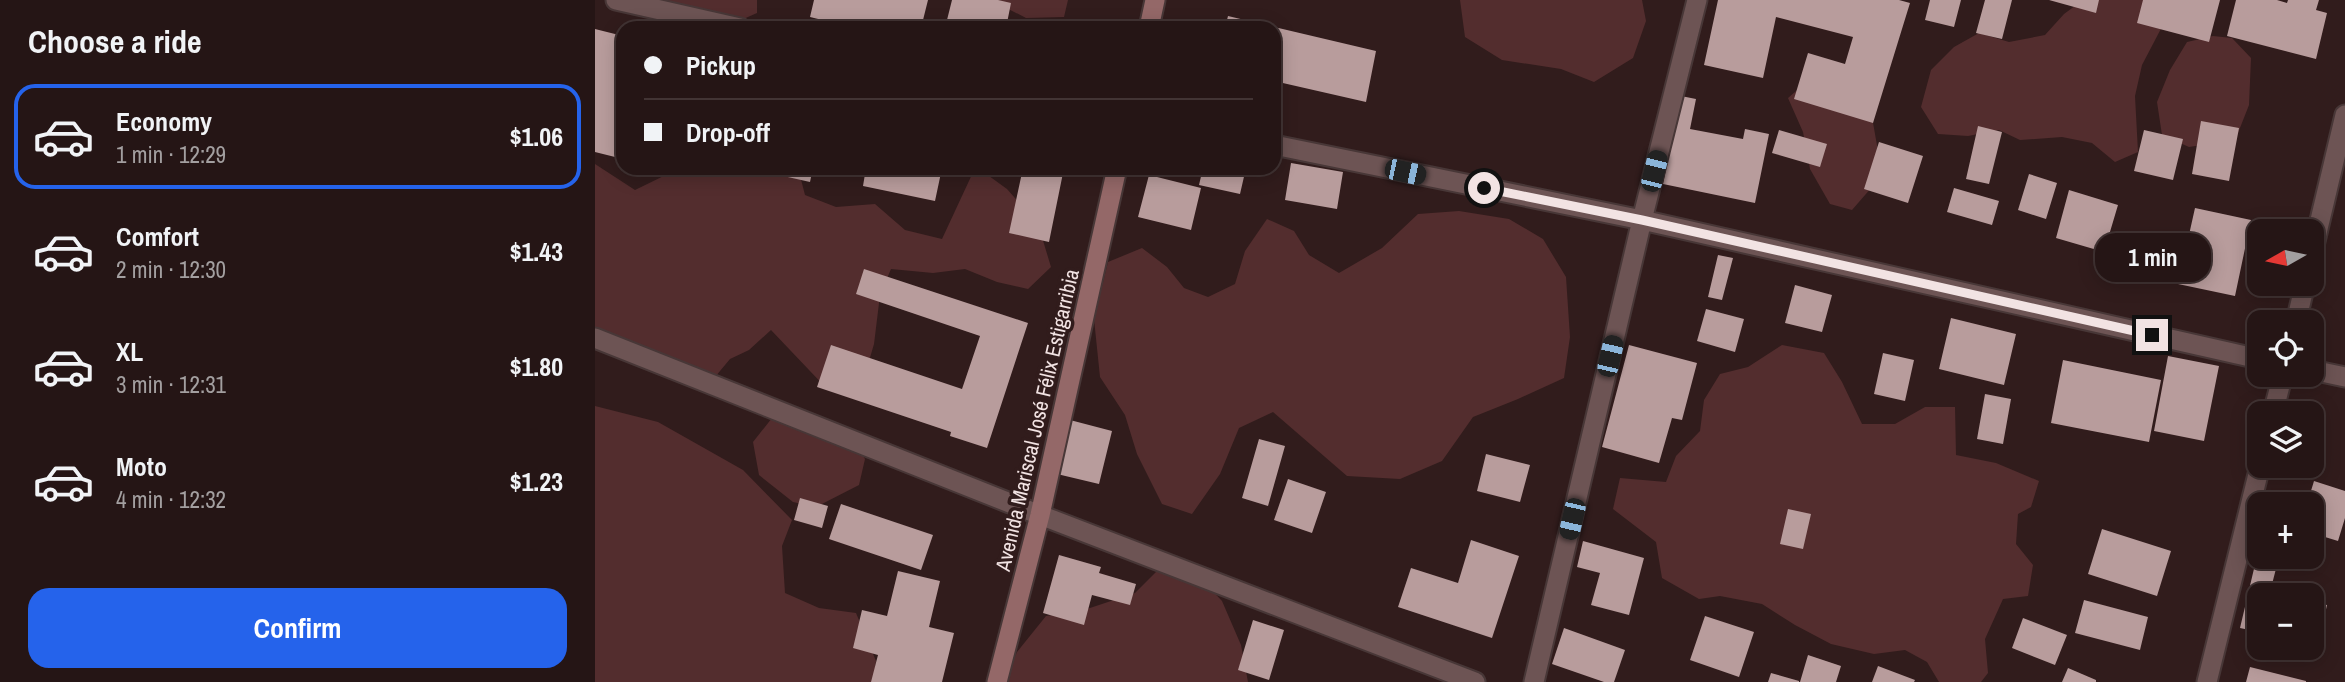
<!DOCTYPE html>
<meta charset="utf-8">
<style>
body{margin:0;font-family:"Archivo Narrow",sans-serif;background:#2d1e1e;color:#f1f3f6;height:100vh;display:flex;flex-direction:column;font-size:26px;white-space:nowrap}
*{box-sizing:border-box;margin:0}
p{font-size:23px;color:#a39fa0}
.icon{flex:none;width:38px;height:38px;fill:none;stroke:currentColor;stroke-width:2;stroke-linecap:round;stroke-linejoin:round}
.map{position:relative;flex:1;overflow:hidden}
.details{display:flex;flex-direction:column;background:#251515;width:595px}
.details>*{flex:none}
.hud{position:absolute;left:21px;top:21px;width:665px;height:154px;border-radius:21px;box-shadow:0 4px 18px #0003,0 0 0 2px #423434;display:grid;align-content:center;height:154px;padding:0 28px;background:#251515}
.needle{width:46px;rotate:261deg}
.tools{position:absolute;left:1652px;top:219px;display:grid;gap:14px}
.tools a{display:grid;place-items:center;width:77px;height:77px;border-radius:14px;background:#251515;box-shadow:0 4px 18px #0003,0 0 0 2px #423434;font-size:35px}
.end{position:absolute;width:32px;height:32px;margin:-16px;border:9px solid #f2e3e3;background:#111;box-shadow:0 0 0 4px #111}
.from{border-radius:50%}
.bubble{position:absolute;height:49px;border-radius:21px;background:#251515;box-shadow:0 4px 18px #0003,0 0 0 2px #423434;font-size:23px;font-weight:800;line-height:49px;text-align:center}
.car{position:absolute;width:21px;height:42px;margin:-21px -10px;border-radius:9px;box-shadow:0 0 5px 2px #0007;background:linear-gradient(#222 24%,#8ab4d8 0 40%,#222 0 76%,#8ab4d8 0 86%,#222 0)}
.hud b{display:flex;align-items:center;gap:24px;height:66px;font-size:26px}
.hud b+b{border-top:2px solid #423434}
.hud i{width:18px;height:18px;background:#f1f3f6}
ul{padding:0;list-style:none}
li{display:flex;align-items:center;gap:21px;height:105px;margin:0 14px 10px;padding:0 14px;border:4px solid transparent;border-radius:21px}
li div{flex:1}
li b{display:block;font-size:26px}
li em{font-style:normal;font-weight:800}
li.on{border-color:#2563eb}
li>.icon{width:63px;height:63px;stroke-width:1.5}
h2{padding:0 28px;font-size:32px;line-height:84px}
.button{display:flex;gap:14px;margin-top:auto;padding:14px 28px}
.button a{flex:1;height:80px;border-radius:21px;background:#2563eb;color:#fff;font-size:28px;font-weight:800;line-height:80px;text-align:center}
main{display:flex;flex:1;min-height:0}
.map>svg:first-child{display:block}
</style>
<main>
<section class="details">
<h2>Choose a ride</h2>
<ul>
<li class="on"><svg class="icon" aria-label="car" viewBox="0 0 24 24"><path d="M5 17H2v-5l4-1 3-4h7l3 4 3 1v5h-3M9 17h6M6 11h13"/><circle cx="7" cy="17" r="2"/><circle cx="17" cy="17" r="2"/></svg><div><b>Economy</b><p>1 min · 12:29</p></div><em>$1.06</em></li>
<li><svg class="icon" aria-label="car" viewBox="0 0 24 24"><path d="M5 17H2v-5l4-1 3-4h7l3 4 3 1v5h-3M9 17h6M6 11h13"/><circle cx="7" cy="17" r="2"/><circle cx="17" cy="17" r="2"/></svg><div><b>Comfort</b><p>2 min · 12:30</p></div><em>$1.43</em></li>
<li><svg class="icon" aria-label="car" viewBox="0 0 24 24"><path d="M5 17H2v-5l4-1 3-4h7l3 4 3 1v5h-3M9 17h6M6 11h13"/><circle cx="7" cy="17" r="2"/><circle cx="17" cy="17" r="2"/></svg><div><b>XL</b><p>3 min · 12:31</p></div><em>$1.80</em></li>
<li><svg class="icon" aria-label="car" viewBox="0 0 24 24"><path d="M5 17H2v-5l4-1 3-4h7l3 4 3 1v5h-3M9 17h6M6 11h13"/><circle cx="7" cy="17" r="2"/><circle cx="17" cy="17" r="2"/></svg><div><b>Moto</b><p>4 min · 12:32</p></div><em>$1.23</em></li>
</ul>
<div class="button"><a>Confirm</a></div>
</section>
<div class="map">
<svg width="1750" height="682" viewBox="0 0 1750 682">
<rect width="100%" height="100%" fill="#311c1c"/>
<path fill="#532d2e" d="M 21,0 L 162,0 L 162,13 L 128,28 Z
M 396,0 L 473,0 L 469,17 L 431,18 Z
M 865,0 L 1047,0 L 1051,21 L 1038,58 L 999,82 L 966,69 L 907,60 L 870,37 Z
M 1488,0 L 1573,0 L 1570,21 L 1547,65 L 1540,96 L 1543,152 L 1520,162 L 1497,143 L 1467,137 L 1425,140 L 1404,130 L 1373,136 L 1343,134 L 1326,107 L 1336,70 L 1359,47 L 1384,33 L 1414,42 L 1450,35 L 1469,14 Z
M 1618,36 L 1637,38 L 1656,58 L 1654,105 L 1643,133 L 1619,143 L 1594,147 L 1567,135 L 1562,102 L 1575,70 L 1592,42 Z
M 1208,85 L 1277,117 L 1283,151 L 1277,187 L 1257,210 L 1235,204 L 1215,169 L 1208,132 L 1193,98 Z
M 0,164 L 40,190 L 85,168 L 203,168 L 210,195 L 241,207 L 280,204 L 310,230 L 347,239 L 380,168 L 383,168 L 412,189 L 443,224 L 456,267 L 433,289 L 402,282 L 370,269 L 338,273 L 296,269 L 285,295 L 279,344 L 267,385 L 234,391 L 176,330 L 154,350 L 135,359 L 110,389 L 0,345 Z
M 864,211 L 914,219 L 948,239 L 971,277 L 975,337 L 969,378 L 923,399 L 878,417 L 847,461 L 805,479 L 752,476 L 678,412 L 644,428 L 625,474 L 597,514 L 567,504 L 542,454 L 530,415 L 505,377 L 499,319 L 513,262 L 547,248 L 572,267 L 589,288 L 613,297 L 640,284 L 650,251 L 672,219 L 699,231 L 714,255 L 744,273 L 787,248 L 823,214 Z
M 1187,345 L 1229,353 L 1247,382 L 1267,424 L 1300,424 L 1330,407 L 1360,407 L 1361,455 L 1401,463 L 1444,481 L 1436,507 L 1423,514 L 1421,544 L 1438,565 L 1433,596 L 1408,599 L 1390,639 L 1393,673 L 1386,682 L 1344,682 L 1332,662 L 1310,650 L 1279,654 L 1236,644 L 1200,625 L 1167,604 L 1125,596 L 1104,599 L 1067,578 L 1061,542 L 1018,509 L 1025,478 L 1071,482 L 1081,456 L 1105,431 L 1109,400 L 1125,374 L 1153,367 Z
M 0,406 L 63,422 L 148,470 L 197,520 L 187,546 L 190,593 L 224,608 L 261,613 L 281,661 L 278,682 L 0,682 Z
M 177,418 L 256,437 L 270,459 L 264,485 L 221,507 L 198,502 L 164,475 L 158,442 Z
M 567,566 L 595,567 L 627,601 L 646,645 L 653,682 L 408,682 L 422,652 L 451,616 L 486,611 L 540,593 Z"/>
<path fill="#b89c9c" d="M 219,0 L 333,0 L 326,28 L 260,28 L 215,17 Z
M 357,0 L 403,0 L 416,3 L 411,28 L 350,28 Z
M 1123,0 L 1304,0 L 1315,3 L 1278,123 L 1199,99 L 1213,53 L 1250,64 L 1258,37 L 1181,17 L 1168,78 L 1109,65 Z
M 1335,0 L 1366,0 L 1359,27 L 1330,20 Z
M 1390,0 L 1417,0 L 1407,39 L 1381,33 Z
M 1454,0 L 1504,0 L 1501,13 Z
M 1548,0 L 1625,0 L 1614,42 L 1542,23 Z
M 1641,0 L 1682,0 L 1692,3 L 1693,0 L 1724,0 L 1721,10 L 1732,13 L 1721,59 L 1632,36 Z
M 633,16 L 781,51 L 771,102 L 679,81 L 679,27 L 630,28 Z
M 480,19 L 514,27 L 514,28 L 478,28 Z
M 0,29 L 28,36 L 28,159 L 0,152 Z
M 1086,96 L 1101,99 L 1095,129 L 1148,139 L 1150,129 L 1174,134 L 1160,203 L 1068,184 Z
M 1606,121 L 1644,128 L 1634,181 L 1597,174 Z
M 1383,126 L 1407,132 L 1394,184 L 1371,179 Z
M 1184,130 L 1232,144 L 1225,167 L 1177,153 Z
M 1549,130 L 1588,139 L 1578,180 L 1539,171 Z
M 1284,142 L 1328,156 L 1313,203 L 1269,189 Z
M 696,163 L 748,172 L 742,209 L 690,200 Z
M 176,168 L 218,168 L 215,182 L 175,173 Z
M 271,168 L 347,168 L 340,201 L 268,186 Z
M 428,168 L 469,168 L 454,242 L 414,233 Z
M 608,168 L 651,168 L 645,194 L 604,185 Z
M 1434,174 L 1462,183 L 1451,219 L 1423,210 Z
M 554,175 L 606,188 L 596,230 L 543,217 Z
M 1359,188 L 1404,201 L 1397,225 L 1352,212 Z
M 1474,190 L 1523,205 L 1509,252 L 1461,238 Z
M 1600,208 L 1656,220 L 1640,296 L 1583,284 Z
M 1123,255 L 1138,258 L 1127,300 L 1113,297 Z
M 269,269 L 433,323 L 392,448 L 355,436 L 356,432 L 222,387 L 236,345 L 367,389 L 385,336 L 261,294 Z
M 1200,285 L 1237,295 L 1227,332 L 1190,323 Z
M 1111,309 L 1149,319 L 1140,352 L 1102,341 Z
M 1356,318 L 1421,334 L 1409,385 L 1344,369 Z
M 1034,345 L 1102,363 L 1087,420 L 1077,418 L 1064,463 L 1007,447 Z
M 1288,353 L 1319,360 L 1310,401 L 1279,394 Z
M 1573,356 L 1624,366 L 1609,441 L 1559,431 Z
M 1468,360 L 1566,380 L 1554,442 L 1456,423 Z
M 1390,394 L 1416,399 L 1408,444 L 1382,439 Z
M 475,420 L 517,431 L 504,484 L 462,474 Z
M 664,439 L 690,446 L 673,506 L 647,498 Z
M 891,454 L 935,465 L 925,502 L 882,491 Z
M 693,479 L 731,492 L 717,533 L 679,520 Z
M 1719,481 L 1750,491 L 1750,518 L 1743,541 L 1717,533 L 1717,504 L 1712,504 Z
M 205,498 L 233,506 L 227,528 L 199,520 Z
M 246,504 L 338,535 L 326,570 L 234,539 Z
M 1193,509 L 1216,514 L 1208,549 L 1185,544 Z
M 1507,529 L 1576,551 L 1562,596 L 1493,574 Z
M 876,540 L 924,556 L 897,638 L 803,607 L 816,568 L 863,583 Z
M 988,541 L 1049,558 L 1034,615 L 996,605 L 1005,573 L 982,567 Z
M 464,555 L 506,567 L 504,573 L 541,584 L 535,605 L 497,595 L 489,625 L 448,613 Z
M 1662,556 L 1683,561 L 1675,592 L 1685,594 L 1664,595 L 1664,632 L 1645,628 Z
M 303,571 L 345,581 L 334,627 L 359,633 L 347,682 L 276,682 L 283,655 L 258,648 L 267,610 L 292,616 Z
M 1489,600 L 1553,617 L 1545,650 L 1480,633 Z
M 1717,602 L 1732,605 L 1726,631 L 1717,629 Z
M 1110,616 L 1159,632 L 1144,677 L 1095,660 Z
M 1428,618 L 1472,635 L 1460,665 L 1417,648 Z
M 658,620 L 689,630 L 674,680 L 643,670 Z
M 969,628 L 1030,650 L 1019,682 L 1009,682 L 957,664 Z
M 1213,655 L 1246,666 L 1241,682 L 1205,682 Z
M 1283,666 L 1320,680 L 1319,682 L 1277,682 Z
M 1655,667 L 1711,681 L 1711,682 L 1651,682 Z
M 1473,668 L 1501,680 L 1501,682 L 1467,682 Z
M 1176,673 L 1204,681 L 1204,682 L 1173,682 Z"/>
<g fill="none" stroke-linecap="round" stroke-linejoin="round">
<defs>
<path id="minor" d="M 21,0 L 145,28
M 679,145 L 1047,220 L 1664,359
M 1717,254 L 1750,115
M 1701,322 L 1710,284
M 0,338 L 445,515 L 880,682
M 1717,370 L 1750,377
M 1678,413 L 1688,374
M 939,682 L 1047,220 L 1102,0
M 1612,682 L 1665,466"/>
<path id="secondary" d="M 554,28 L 560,0
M 402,682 L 445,515 L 522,168"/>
</defs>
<use href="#minor" stroke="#483737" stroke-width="23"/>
<use href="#secondary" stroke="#483737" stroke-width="23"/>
<use href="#minor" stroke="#6d5454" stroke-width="19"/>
<use href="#secondary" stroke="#946868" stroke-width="19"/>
</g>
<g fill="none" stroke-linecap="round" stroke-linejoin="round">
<path stroke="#f2e3e3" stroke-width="9" d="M 889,188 L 1047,220 L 1557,335"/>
</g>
<g text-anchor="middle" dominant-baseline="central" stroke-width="7" stroke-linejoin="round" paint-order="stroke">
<g font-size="21" fill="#f2e3e3" stroke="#311c1c">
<text transform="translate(442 420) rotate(-77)">Avenida Mariscal José Félix Estigarribia</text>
</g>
</g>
</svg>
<div class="tools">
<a><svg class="needle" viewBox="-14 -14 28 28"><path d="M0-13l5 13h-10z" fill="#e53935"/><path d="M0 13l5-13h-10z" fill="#a39fa0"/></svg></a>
<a><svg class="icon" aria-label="locate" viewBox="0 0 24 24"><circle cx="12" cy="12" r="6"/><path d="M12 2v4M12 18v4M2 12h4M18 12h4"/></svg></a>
<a><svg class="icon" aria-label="layers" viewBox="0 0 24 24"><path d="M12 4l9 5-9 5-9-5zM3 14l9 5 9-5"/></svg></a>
<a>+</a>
<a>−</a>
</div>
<i class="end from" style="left:889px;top:188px"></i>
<i class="end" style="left:1557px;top:335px"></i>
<div class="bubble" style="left:1500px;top:233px;width:116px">1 min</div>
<i class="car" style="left:1059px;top:171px;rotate:14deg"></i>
<i class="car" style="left:810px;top:172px;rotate:102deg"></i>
<i class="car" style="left:1015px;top:356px;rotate:13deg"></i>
<i class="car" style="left:977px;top:519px;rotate:193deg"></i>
<div class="hud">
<b><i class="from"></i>Pickup</b>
<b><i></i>Drop-off</b>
</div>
</div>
</main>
